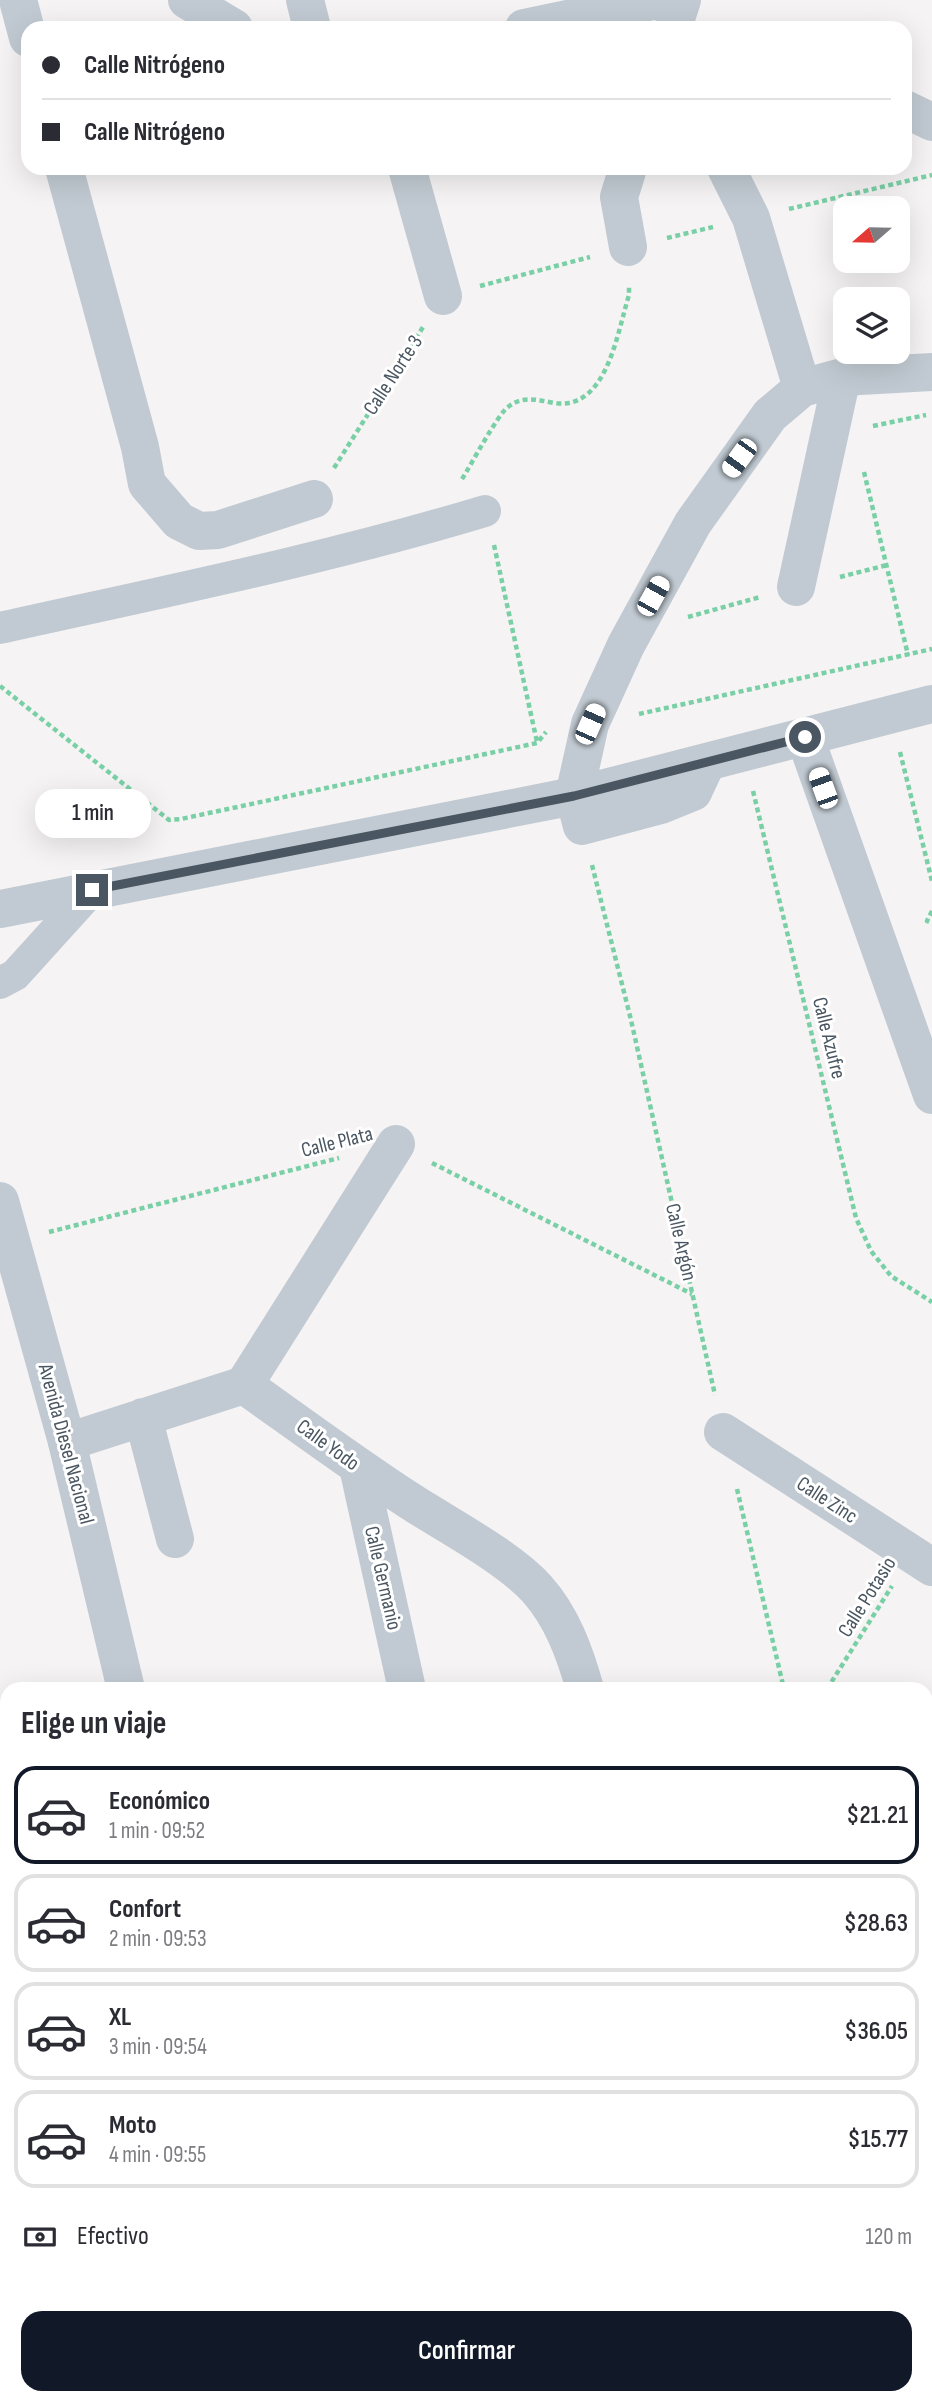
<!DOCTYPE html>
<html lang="es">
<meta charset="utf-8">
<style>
body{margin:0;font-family:"Sofia Sans Condensed",sans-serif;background:#f7f7f7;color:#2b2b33;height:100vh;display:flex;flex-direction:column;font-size:26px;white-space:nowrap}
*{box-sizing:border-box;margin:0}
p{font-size:23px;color:#7c7c81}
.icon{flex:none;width:38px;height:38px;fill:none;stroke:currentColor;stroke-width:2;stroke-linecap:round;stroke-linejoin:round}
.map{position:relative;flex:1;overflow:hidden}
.drawer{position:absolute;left:0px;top:1682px;width:933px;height:723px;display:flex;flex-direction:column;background:#fff;border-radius:21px 21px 0 0;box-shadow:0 7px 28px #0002}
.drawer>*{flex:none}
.guide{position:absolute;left:21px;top:21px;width:891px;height:154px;border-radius:21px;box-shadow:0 7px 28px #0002;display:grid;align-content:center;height:154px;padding:0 21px;background:#fff}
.needle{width:46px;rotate:250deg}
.tools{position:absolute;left:833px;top:196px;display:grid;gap:14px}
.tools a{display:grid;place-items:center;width:77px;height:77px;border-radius:14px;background:#fff;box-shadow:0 7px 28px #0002;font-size:35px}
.end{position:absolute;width:32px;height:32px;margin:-16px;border:9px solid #4a5661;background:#fff;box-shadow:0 0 0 4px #fff}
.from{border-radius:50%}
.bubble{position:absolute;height:49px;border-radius:21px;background:#fff;box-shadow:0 7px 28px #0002;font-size:23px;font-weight:600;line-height:49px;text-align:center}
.car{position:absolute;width:21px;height:42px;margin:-21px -10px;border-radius:9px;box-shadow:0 0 5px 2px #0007;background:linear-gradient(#fff 24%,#345 0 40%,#fff 0 76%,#345 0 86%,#fff 0)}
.guide b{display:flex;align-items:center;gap:24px;height:66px;font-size:26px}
.guide b+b{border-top:2px solid #e1e1e2}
.guide i{width:18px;height:18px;background:#2b2b33}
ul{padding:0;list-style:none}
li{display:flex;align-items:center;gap:21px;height:98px;margin:0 14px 10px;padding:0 7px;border:4px solid #e1e1e2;border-radius:21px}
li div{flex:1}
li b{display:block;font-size:26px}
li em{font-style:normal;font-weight:600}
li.active{border-color:#111827}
li>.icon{width:63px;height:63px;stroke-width:1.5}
h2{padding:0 21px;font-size:32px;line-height:84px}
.pay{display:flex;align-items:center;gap:18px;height:77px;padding:0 21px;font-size:26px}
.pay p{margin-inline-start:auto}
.primary-button{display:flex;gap:14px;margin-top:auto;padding:14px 21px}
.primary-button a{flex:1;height:80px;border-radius:21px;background:#111827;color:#fff;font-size:28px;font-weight:600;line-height:80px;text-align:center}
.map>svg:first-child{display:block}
</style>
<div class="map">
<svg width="932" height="2403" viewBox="0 0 932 2403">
<rect width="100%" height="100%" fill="#f5f3f3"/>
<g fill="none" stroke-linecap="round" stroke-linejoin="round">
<path stroke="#7ad0a6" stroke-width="4.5" stroke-dasharray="5 3.5" stroke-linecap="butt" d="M 789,209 L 932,175
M 667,238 L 713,227
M 480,286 L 590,257
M 873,426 L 926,415
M 334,468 L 423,327
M 864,472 L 908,655
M 462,479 C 471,465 498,414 508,407 C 523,395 537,400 554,403 C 607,411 617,333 629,295 L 629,286
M 494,545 L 537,742
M 840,577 L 887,565
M 688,617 L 760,597
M 0,686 L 169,820 L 181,819 L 537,743 L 546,732
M 639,714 L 932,649
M 900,752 L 932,881
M 753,791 L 856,1218 L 871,1251 L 891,1276 L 932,1302
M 592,865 L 631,1020 L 715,1395
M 932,911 L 927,921 L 932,923
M 432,1163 L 692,1294
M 49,1232 L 339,1158
M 737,1489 L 784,1689
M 827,1689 L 892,1586"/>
<path stroke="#c1cad2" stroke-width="32" d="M 0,628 C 162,592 326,559 485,511
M 0,983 L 15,975 L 92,890
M 0,2228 L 7,2232"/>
<path stroke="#c1cad2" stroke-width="38" d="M 18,0 L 28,38
M 187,0 L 234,28
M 305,0 L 312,28
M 524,28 L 658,0
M 673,28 L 682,0
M 905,109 L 932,122
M 64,168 L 140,447 L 147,484 L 179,521 L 199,531 L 218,530 L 314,499
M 407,168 L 443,296
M 628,168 L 619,197 L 628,247
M 726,168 L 751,218 L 802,388
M 796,587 L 842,377
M 805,737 L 932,1095
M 707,762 L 693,792 L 661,805 L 582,826 L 574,796 L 590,724 L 626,645 L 693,523 L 770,415 L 802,388 L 842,377 L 932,372
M 0,909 L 574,796 L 932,704
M 244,1385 C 299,1424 353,1464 410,1501 C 447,1525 508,1557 537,1589 C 562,1617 575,1653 585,1689
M 244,1385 L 396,1144
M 143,1417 L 175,1539
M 723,1432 L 932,1567
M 67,1442 L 244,1385
M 358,1467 L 407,1689
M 0,1909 L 7,1940
M 926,2054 L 932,2045
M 926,2220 L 932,2223
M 0,2388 L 7,2386
M 607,2403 L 611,2398
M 701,2403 L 705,2398"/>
<path stroke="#c1cad2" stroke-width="38" d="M 0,1201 L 67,1442 L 126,1689
M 297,2398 L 299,2403"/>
</g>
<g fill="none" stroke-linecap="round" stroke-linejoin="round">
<path stroke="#4a5661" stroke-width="9" d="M 92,890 L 574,796 L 805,737"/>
</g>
<g text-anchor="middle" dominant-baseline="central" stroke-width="6" stroke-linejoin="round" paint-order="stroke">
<g font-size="21" fill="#4a5661" stroke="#fff">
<text transform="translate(393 375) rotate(-57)">Calle Norte 3</text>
<text transform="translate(829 1038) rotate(76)">Calle Azufre</text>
<text transform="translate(337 1142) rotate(-14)">Calle Plata</text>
<text transform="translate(681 1242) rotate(77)">Calle Argón</text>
<text transform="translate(66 1444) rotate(75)">Avenida Diesel Nacional</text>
<text transform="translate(328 1445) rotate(36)">Calle Yodo</text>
<text transform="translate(827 1500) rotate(33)">Calle Zinc</text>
<text transform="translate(383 1578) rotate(77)">Calle Germanio</text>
<text transform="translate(867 1597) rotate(-58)">Calle Potasio</text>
</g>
</g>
</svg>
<div class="tools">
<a><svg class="needle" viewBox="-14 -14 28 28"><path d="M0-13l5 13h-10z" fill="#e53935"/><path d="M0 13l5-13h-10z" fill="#7c7c81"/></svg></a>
<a><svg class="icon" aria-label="layers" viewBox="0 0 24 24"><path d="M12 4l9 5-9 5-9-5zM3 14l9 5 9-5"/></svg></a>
</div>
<i class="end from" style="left:805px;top:737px"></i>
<i class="end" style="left:92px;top:890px"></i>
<div class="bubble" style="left:35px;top:789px;width:116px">1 min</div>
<i class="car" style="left:739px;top:458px;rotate:216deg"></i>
<i class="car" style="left:653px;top:596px;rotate:29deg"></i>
<i class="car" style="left:590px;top:724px;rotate:24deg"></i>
<i class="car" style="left:823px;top:788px;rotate:340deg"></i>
<div class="guide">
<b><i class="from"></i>Calle Nitrógeno</b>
<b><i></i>Calle Nitrógeno</b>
</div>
<section class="drawer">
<h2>Elige un viaje</h2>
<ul>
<li class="active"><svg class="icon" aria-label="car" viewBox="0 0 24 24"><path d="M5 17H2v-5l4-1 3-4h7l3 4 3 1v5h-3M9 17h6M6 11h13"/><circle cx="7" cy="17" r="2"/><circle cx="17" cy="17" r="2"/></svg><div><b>Económico</b><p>1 min · 09:52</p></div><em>$21.21</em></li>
<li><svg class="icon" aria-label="car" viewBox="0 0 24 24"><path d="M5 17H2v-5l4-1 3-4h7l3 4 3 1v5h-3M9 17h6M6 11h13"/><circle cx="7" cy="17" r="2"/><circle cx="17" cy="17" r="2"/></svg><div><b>Confort</b><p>2 min · 09:53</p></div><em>$28.63</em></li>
<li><svg class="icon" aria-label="car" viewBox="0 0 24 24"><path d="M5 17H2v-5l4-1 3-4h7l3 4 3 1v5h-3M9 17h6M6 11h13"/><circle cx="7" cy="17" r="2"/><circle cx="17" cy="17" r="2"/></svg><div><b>XL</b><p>3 min · 09:54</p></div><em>$36.05</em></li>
<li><svg class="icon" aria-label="car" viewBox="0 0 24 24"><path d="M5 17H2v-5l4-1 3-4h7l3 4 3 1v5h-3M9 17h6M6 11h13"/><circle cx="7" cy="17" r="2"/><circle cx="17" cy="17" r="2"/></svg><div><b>Moto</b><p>4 min · 09:55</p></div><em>$15.77</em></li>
</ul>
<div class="pay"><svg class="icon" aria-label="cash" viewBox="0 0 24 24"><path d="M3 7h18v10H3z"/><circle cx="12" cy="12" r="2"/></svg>Efectivo<p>120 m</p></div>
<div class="primary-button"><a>Confirmar</a></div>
</section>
</div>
